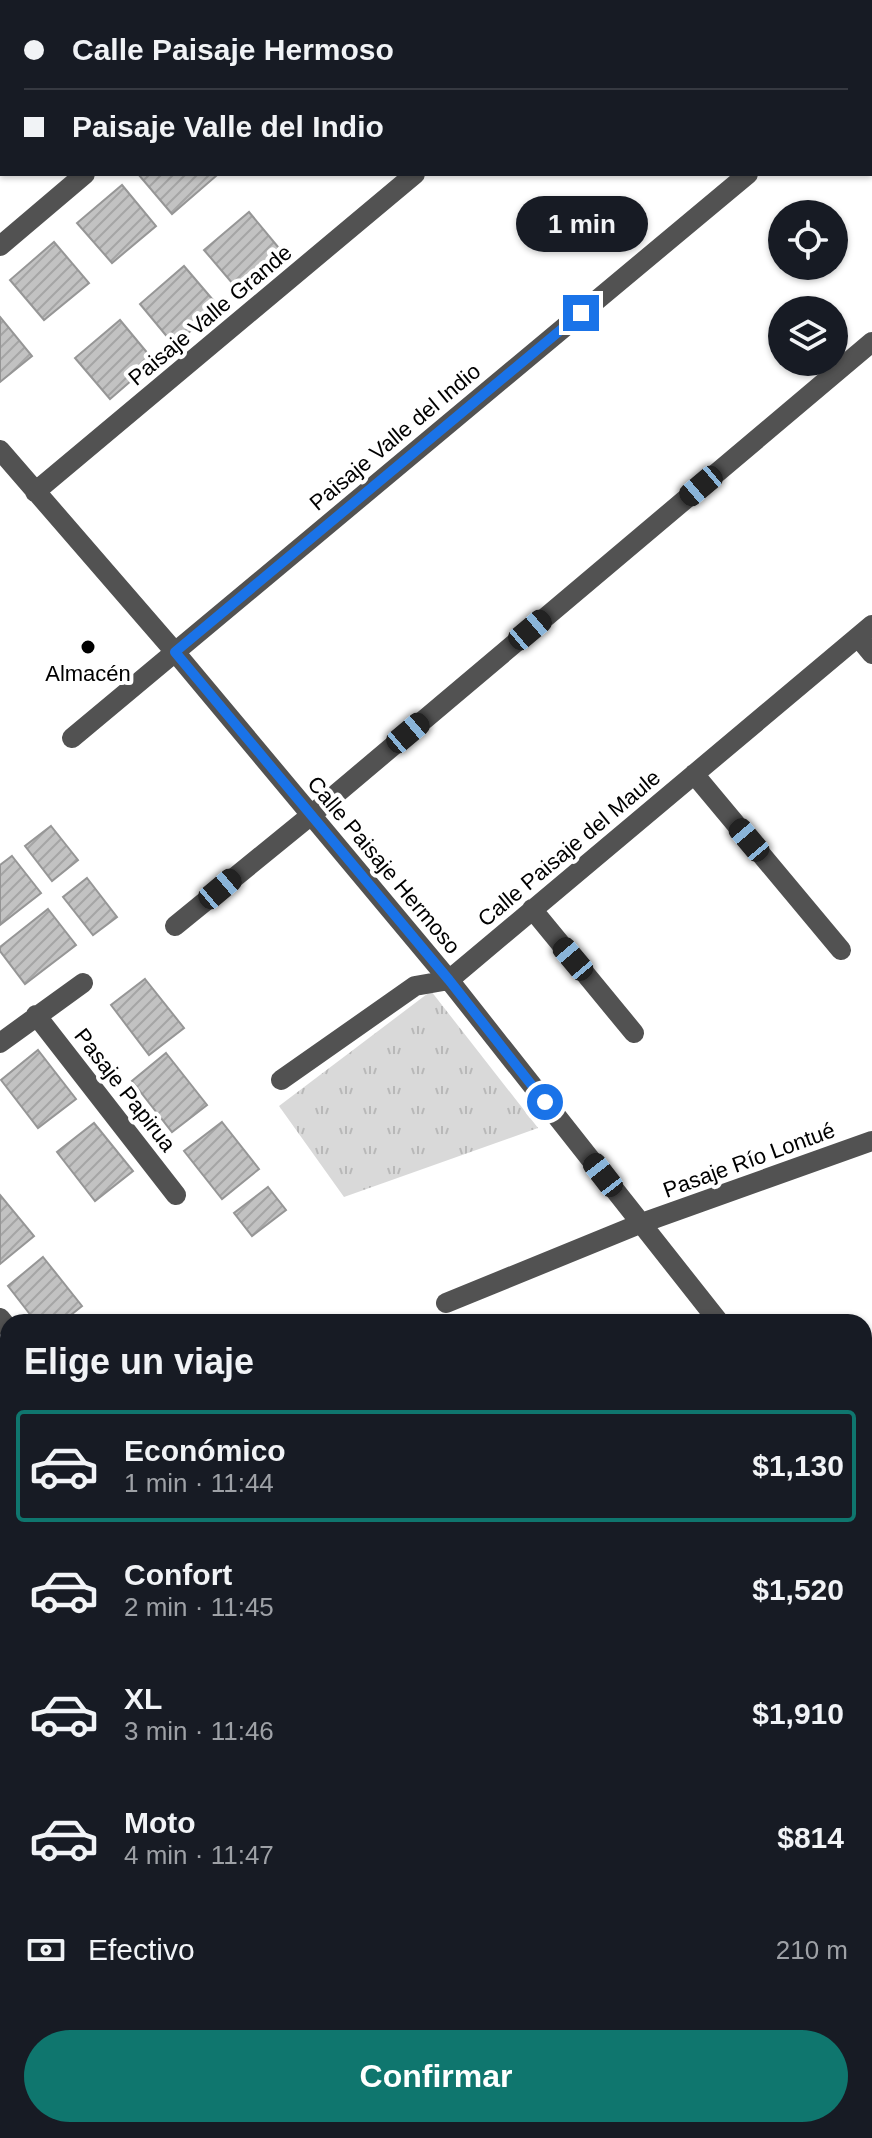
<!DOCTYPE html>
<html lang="es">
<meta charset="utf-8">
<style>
body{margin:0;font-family:Helvetica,sans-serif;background:#242831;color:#f1f3f6;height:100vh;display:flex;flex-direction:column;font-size:30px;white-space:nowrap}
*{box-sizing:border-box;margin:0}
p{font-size:26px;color:#9ea1a6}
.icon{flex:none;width:44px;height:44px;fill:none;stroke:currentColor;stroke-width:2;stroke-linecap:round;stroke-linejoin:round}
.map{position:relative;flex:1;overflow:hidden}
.side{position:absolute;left:0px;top:1314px;width:872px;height:824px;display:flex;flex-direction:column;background:#171b24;border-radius:24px 24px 0 0;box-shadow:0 2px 6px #0004}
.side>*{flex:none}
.top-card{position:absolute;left:0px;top:0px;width:872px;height:176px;box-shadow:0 2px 6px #0004;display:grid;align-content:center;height:176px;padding:0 24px;background:#171b24}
.controls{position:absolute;left:768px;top:200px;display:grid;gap:16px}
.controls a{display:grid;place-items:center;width:80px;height:80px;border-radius:50%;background:#171b24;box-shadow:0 2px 6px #0004;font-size:40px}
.end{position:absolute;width:36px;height:36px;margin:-18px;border:10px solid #1a73e8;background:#fff;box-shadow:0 0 0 4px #fff}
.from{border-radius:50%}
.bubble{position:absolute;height:56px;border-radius:28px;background:#171b24;box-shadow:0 2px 6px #0004;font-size:26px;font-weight:700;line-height:56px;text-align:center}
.car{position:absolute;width:24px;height:48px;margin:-24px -12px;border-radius:10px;box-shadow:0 0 6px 2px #0007;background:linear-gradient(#222 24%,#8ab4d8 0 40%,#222 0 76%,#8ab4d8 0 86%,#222 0)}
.top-card b{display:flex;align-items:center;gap:28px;height:76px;font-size:30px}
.top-card b+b{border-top:2px solid #363941}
.top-card i{width:20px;height:20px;background:#f1f3f6}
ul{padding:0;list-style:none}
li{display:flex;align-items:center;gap:24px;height:112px;margin:0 16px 12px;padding:0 8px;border:4px solid transparent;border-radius:8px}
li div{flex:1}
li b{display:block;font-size:30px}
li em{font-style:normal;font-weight:700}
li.on{border-color:#0f766e}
li>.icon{width:72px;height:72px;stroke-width:1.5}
h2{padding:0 24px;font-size:36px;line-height:96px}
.pay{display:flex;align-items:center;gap:20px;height:88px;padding:0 24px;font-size:30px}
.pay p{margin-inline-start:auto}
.action{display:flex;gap:16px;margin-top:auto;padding:16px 24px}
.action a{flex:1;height:92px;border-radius:48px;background:#0f766e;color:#fff;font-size:32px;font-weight:700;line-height:92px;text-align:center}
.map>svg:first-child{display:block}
</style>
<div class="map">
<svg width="872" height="2138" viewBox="0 0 872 2138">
<defs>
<pattern id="grass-tufts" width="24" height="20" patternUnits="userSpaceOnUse" patternTransform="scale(2)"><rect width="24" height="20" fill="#d9d9d9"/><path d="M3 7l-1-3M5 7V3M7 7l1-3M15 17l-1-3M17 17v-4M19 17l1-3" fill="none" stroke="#b8b8b8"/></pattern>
<pattern id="park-dots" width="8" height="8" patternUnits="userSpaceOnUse" patternTransform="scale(2)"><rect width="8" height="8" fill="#d9d9d9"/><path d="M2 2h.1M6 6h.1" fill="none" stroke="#b8b8b8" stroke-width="1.8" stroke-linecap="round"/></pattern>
<pattern id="building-hatch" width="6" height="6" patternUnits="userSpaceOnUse" patternTransform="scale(2)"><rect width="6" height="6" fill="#c2c2c2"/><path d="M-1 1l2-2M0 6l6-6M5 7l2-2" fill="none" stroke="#a5a5a5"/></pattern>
</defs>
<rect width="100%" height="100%" fill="#fff"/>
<path fill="url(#grass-tufts)" d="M 431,991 L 538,1128 L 344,1197 L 279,1106 Z
M 307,2130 L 515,2130 L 519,2138 L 311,2138 Z"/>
<path fill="url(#park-dots)" d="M 872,1420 L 872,1508 L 864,1491 L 864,1422 Z"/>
<path fill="url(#building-hatch)" stroke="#969696" stroke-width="2" d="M 0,0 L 65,0 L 63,2 L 2,2 L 2,11 L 0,9 Z
M 138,174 L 214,174 L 216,176 L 172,214 Z
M 122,185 L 156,226 L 112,263 L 77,223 Z
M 249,212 L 283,253 L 239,291 L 204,250 Z
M 54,242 L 89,283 L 44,320 L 10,280 Z
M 184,266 L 219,307 L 174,345 L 140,304 Z
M 0,317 L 32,356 L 0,382 Z
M 120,320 L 154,361 L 110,399 L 75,358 Z
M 51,826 L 78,860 L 52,881 L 25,846 Z
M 12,856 L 41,893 L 0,925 L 0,865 Z
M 87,878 L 117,917 L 93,935 L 63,897 Z
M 48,909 L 76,945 L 25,984 L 0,951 L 0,947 Z
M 145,979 L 184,1028 L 149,1055 L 111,1005 Z
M 38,1050 L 76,1099 L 38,1128 L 1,1080 Z
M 166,1053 L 207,1105 L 172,1132 L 132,1081 Z
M 222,1122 L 259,1169 L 222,1199 L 184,1151 Z
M 94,1123 L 133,1171 L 95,1201 L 57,1152 Z
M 268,1187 L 286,1210 L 252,1236 L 234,1213 Z
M 0,1195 L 34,1236 L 0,1264 Z
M 43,1257 L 82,1306 L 62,1322 L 36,1322 L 8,1286 Z
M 4,1845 L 8,1854 L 8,1891 L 0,1895 L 0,1847 Z
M 8,1891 L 8,1940 L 0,1944 L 0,1895 Z
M 8,1940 L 8,1967 L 0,1950 L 0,1944 Z"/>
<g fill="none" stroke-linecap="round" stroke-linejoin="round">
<path stroke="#525252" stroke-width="20" d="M 288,2 L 290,0
M 621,2 L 623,0
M 870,72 L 872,71
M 0,246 L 85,174
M 0,450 L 175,652 L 449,980 L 719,1322
M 35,492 L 415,174
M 858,637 L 872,654
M 72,738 L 748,174
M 694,774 L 841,950
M 532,909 L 634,1033
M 175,926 L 310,816 L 872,342
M 36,1015 L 176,1195
M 0,1043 L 83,983
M 281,1080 L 415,986 L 449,980 L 872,625
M 446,1303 L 642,1223 L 872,1141
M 0,1318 L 8,1328
M 864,1385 L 872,1382
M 864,1580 L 872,1596
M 0,1730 L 8,1726
M 864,1826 L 872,1822
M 0,2024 L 8,2040
M 52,2130 L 56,2138
M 277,2130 L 281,2138
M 547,2130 L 551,2138
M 198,2138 L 214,2130"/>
</g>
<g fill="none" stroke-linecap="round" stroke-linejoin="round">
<path stroke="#1a73e8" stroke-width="10" d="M 545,1102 L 449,980 L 175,652 L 581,313"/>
</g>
<circle fill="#000" stroke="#fff" stroke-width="3" cx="88" cy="647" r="8"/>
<g text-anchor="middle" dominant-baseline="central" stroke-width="8" stroke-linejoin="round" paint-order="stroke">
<g font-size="22" fill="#000" stroke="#fff">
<text transform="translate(210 315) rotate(-40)">Paisaje Valle Grande</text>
<text transform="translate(395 437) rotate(-40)">Paisaje Valle del Indio</text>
<text transform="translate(569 848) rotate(-40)">Calle Paisaje del Maule</text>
<text transform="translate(384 865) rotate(50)">Calle Paisaje Hermoso</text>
<text transform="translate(125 1090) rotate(52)">Pasaje Papirua</text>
<text transform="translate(749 1160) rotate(-20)">Pasaje Río Lontué</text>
</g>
<g font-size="22" fill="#000" stroke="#fff">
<text x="88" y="673">Almacén</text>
</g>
</g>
</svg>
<div class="controls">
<a><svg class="icon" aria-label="locate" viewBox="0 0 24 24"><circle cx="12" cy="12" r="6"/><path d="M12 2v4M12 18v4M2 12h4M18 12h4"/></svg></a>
<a><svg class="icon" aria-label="layers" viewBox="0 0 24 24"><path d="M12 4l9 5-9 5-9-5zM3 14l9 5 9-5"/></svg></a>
</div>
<i class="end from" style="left:545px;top:1102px"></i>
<i class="end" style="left:581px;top:313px"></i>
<div class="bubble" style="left:516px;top:196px;width:132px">1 min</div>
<i class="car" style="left:701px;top:486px;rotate:230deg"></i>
<i class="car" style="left:530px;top:630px;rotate:50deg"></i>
<i class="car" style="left:408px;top:733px;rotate:50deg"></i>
<i class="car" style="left:749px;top:840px;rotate:320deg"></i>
<i class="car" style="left:220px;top:889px;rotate:50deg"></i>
<i class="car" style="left:573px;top:959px;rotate:320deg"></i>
<i class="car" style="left:603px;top:1175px;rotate:322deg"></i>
<div class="top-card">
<b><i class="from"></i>Calle Paisaje Hermoso</b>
<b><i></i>Paisaje Valle del Indio</b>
</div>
<section class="side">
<h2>Elige un viaje</h2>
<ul>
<li class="on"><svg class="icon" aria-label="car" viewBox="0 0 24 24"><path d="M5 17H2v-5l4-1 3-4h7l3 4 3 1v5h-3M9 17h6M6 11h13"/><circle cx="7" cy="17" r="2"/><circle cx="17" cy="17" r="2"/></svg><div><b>Económico</b><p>1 min · 11:44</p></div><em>$1,130</em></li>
<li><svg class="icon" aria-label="car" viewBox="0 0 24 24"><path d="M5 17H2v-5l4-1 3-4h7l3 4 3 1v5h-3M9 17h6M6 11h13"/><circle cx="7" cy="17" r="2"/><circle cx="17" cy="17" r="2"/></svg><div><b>Confort</b><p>2 min · 11:45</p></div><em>$1,520</em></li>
<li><svg class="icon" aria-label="car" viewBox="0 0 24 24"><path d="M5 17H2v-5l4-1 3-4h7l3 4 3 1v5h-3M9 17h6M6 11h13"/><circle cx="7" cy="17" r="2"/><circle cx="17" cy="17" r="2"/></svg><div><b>XL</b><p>3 min · 11:46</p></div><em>$1,910</em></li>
<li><svg class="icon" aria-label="car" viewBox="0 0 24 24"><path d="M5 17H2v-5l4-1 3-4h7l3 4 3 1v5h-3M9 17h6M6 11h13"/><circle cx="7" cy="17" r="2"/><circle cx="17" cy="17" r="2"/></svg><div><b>Moto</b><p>4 min · 11:47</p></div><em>$814</em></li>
</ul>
<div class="pay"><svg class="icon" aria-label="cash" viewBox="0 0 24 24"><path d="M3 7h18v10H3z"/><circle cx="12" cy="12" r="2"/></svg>Efectivo<p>210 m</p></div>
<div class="action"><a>Confirmar</a></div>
</section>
</div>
